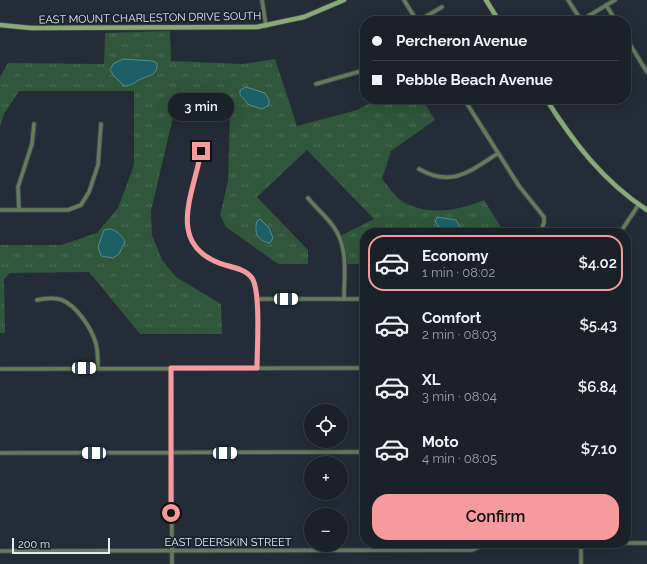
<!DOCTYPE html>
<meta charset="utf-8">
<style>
body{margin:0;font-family:Raleway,sans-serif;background:#272e35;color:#f1f3f6;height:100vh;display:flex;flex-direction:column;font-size:15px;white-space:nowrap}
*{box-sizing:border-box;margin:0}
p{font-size:13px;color:#9fa3a8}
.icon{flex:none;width:22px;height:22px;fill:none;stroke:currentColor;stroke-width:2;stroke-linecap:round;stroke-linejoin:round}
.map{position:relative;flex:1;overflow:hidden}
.side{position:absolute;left:360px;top:228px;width:271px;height:320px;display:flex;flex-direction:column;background:#1a2129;border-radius:16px;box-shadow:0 4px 16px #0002,0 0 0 1px #383e46}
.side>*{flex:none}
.banner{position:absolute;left:360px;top:16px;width:271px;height:88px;border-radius:16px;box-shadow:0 4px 16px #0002,0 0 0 1px #383e46;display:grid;align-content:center;height:88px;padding:0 12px;background:#1a2129}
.buttons{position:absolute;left:304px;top:404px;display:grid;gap:8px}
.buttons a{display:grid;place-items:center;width:44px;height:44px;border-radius:50%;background:#1a2129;box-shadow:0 4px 16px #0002,0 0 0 1px #383e46;font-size:20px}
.scale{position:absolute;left:12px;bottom:10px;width:98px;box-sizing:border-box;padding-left:4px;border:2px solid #e5ebf3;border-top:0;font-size:11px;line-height:14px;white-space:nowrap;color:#e5ebf3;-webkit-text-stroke:3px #1a222d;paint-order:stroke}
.end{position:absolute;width:18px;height:18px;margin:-9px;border:5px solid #f59b9d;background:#111;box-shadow:0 0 0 2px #111}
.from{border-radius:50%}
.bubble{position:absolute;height:28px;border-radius:14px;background:#1a2129;box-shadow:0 4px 16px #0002,0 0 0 1px #383e46;font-size:13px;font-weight:600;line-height:28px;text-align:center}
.car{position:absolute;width:12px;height:24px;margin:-12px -6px;border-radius:5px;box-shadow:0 0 3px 1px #0007;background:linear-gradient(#fff 24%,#345 0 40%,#fff 0 76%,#345 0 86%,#fff 0)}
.banner b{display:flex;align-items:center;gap:14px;height:38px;font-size:15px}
.banner b+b{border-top:1px solid #383e46}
.banner i{width:10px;height:10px;background:#f1f3f6}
ul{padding:7px 0 0;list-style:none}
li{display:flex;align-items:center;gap:12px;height:56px;margin:0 8px 6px;padding:0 4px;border:2px solid transparent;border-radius:16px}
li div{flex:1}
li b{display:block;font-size:15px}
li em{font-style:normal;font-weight:600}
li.selected{border-color:#f59b9d}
li>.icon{width:36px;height:36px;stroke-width:1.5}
.button{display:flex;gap:8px;margin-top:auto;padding:8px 12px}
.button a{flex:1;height:46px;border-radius:16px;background:#f59b9d;color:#111;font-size:16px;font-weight:600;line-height:46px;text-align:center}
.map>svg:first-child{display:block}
</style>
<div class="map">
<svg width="647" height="564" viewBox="0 0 647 564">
<defs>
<pattern id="grass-tufts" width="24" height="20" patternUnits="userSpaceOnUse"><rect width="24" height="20" fill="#30563b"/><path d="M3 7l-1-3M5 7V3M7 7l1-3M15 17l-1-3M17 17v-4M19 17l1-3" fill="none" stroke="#4e6e58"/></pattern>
</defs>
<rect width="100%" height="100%" fill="#232c37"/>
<path fill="url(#grass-tufts)" d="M 170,31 L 171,61 L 243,64 L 275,59 L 297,126 L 357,110 L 378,99 L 422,99 L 435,120 L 391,151 L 382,179 C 388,186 395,197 403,202 C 429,216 458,211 484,200 L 501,227 L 497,233 L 365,233 L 365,264 L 347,264 L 342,235 L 374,219 L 307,150 L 257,197 L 308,250 L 308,264 L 278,264 L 226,227 L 220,215 L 228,181 L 230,112 L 174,113 L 151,211 L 152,235 L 162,260 L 176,277 L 221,304 L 222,334 L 140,334 L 89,272 L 10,273 L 4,279 L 5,333 L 0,333 L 0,245 L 61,245 L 97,233 L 118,208 L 134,165 L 134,91 L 19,91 L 4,114 L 0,127 L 0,77 L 8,63 L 104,64 L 105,33 Z"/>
<path fill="#1c6065" stroke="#588a90" d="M 123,59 L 153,61 L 157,63 C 158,75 150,75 141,79 C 135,82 131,86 124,86 L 114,76 L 110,70 L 113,64 Z
M 246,87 L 265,93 L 269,100 L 269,105 L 262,109 L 249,105 L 240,95 L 240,90 Z
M 437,217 L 456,220 L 460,227 L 459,233 L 445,233 L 435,222 Z
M 260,219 L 269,228 L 273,238 L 270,243 C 257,241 254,232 257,221 Z
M 109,229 C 115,229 123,236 125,242 L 119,254 L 113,258 L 101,256 L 98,247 L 104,230 Z"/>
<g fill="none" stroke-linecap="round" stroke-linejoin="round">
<defs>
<path id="street" d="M 262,0 L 266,26
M 404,0 L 417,21
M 568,0 L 581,20
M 606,5 L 616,21
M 418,21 L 442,7
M 580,21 L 615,0
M 626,38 L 647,72
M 316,84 L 365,70
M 464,99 L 519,186 L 544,217 L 544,223 L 540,233
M 201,151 C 195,191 165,242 219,263 C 229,267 245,268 252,278 C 261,292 257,349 257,368
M 419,169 C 452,188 470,171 497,154
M 308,198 C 316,208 326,216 333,226 C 349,247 344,275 344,299
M 0,210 L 68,210 L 81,205 L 89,192 L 98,165 L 101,124
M 19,210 L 18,187 L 32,144 L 34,124
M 620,233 L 639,204
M 257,299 L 365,299
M 37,300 C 46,298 54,297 62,300 C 77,306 92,329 96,344 C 98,352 98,360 98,368
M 171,368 L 172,564
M 0,369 L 365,368
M 0,453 L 365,452
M 581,543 L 647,543
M 581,543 L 581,564
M 0,551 L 472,550 L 479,547 L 481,543"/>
<path id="secondary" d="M 486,0 L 499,21
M 0,25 L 31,28 L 257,27 L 304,17 L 344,0
M 546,99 C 574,143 603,181 647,210"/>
</defs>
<use href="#street" stroke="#3e4751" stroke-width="5.5"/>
<use href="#secondary" stroke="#3e4751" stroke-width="6"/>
<use href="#street" stroke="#657c5b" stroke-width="3.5"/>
<use href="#secondary" stroke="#86ab75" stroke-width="4.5"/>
</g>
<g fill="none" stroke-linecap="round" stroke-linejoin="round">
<path stroke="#f59b9d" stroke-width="5" d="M 171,513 L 171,368 L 257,368 C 257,349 261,292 252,278 C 245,268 229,267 219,263 C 165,242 195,191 201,151"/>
</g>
<g text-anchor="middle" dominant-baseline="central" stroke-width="3.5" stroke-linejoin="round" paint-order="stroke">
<g font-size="11" fill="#e5ebf3" stroke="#1a222d">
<text transform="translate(150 18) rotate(-1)">EAST MOUNT CHARLESTON DRIVE SOUTH</text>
<text x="228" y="542">EAST DEERSKIN STREET</text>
</g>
</g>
</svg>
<div class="buttons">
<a><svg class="icon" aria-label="locate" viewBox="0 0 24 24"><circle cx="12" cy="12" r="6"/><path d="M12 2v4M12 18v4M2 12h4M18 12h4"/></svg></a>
<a>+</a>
<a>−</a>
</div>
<div class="scale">200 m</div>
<i class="end from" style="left:171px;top:513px"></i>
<i class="end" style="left:201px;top:151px"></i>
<div class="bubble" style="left:168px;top:93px;width:66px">3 min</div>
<i class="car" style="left:286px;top:299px;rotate:90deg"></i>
<i class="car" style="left:84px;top:368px;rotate:90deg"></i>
<i class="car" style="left:94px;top:453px;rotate:270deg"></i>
<i class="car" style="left:225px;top:453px;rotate:89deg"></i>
<div class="banner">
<b><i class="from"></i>Percheron Avenue</b>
<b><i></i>Pebble Beach Avenue</b>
</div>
<section class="side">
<ul>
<li class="selected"><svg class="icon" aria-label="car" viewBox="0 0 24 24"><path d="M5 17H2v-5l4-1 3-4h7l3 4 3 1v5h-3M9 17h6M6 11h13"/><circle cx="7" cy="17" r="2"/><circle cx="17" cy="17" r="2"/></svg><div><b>Economy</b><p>1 min · 08:02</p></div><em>$4.02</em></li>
<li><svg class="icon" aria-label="car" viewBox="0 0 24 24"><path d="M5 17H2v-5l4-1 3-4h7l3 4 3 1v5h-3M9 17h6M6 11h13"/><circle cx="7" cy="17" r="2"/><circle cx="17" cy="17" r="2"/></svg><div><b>Comfort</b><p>2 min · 08:03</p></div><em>$5.43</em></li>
<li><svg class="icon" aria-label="car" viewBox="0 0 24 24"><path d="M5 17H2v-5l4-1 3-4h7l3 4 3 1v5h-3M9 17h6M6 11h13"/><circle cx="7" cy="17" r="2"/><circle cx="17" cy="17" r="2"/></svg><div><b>XL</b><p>3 min · 08:04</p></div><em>$6.84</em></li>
<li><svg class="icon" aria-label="car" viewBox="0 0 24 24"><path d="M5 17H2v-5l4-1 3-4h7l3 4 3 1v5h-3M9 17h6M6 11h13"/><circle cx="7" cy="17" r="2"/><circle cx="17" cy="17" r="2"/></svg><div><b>Moto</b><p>4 min · 08:05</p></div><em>$7.10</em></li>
</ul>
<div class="button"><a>Confirm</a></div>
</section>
</div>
